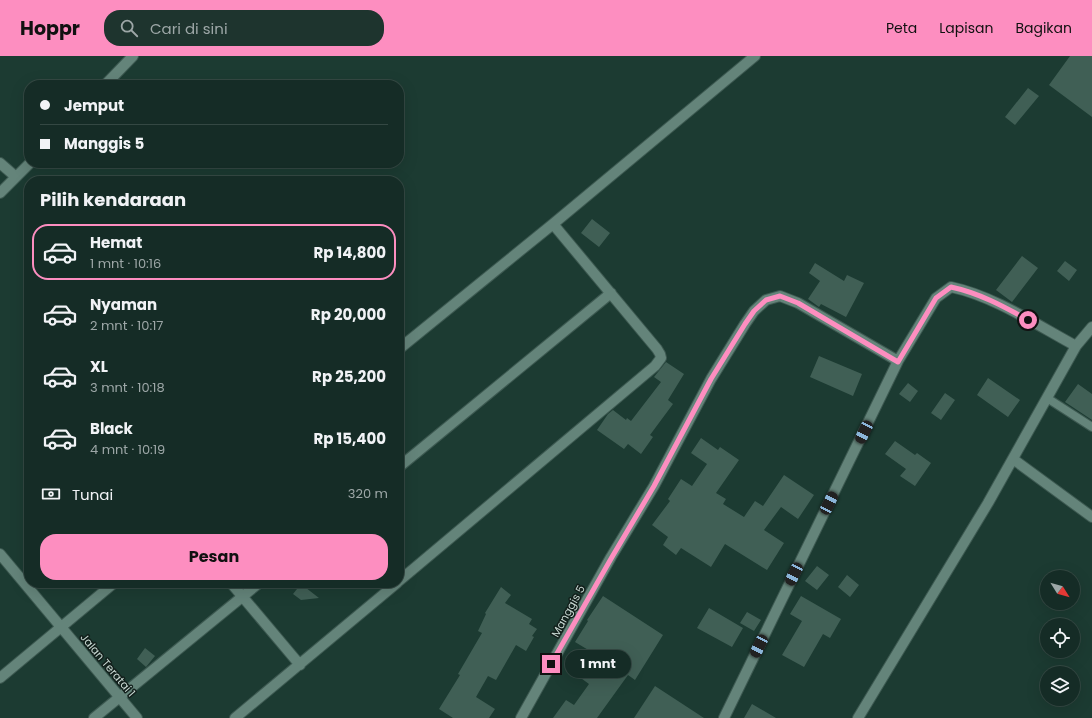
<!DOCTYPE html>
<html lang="id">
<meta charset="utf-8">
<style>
body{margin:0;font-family:Poppins,sans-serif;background:#1e342e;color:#f1f3f6;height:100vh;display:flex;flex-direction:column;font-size:15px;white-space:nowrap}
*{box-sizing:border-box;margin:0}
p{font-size:13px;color:#9da7a7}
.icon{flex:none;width:22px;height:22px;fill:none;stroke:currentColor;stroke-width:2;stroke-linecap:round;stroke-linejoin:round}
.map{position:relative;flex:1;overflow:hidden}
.details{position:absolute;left:24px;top:120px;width:380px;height:412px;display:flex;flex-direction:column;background:#152c26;border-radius:16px;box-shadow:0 4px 16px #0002,0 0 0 1px #344843}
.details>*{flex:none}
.banner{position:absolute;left:24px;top:24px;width:380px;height:88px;border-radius:16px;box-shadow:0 4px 16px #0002,0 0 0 1px #344843;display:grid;align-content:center;height:88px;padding:0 16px;background:#152c26}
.needle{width:26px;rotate:127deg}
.fabs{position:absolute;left:1040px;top:514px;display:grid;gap:8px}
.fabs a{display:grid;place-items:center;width:40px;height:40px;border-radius:50%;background:#152c26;box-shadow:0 4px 16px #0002,0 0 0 1px #344843;font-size:20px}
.end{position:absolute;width:18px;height:18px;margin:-9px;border:5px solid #fd8ec0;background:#111;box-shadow:0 0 0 2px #111}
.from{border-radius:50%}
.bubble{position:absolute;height:28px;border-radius:14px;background:#152c26;box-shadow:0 4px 16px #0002,0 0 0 1px #344843;font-size:13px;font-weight:700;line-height:28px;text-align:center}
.car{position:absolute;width:12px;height:24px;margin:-12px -6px;border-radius:5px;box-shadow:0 0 3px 1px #0007;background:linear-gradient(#222 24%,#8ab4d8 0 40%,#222 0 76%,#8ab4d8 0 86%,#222 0)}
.banner b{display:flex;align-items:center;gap:14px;height:38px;font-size:15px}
.banner b+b{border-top:1px solid #344843}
.banner i{width:10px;height:10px;background:#f1f3f6}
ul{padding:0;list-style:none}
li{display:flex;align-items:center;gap:12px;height:56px;margin:0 8px 6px;padding:0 8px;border:2px solid transparent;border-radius:16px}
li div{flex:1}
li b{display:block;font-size:15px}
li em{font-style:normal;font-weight:700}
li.current{border-color:#fd8ec0}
li>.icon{width:36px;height:36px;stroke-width:1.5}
h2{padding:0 16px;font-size:18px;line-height:48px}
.pay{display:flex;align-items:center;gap:10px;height:44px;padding:0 16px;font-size:15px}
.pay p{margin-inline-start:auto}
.button{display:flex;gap:8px;margin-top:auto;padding:8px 16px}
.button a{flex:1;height:46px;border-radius:16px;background:#fd8ec0;color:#111;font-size:16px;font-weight:700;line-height:46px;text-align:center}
header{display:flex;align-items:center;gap:24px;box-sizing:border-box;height:56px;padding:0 20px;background:#fd8ec0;color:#111}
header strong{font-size:19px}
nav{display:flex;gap:22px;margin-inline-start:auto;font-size:14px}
.search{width:280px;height:36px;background:#1e342e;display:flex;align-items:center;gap:10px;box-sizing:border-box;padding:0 14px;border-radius:16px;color:#9da7a7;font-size:15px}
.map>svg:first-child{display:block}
</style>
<header>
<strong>Hoppr</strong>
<div class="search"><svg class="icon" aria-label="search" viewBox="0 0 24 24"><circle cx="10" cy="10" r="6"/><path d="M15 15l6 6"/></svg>Cari di sini</div>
<nav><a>Peta</a><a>Lapisan</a><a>Bagikan</a></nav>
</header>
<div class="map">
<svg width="1092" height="662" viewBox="0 0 1092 662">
<rect width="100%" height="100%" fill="#1c3b32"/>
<path fill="#405f55" d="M 1070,0 L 1092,0 L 1092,61 L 1049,29 Z
M 1028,32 L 1039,40 L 1015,69 L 1005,61 Z
M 592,163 L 610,177 L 599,191 L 581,177 Z
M 1022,200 L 1038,212 L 1012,246 L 996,234 Z
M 1065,205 L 1077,214 L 1069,225 L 1057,215 Z
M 815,207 L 844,225 L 847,219 L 864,227 L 846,261 L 821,248 L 819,251 L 808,243 L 820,225 L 809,217 Z
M 819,300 L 862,318 L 853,340 L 810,321 Z
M 666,306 L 684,318 L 668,344 L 673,348 L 650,379 L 653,381 L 641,398 L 628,388 L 624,393 L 597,374 L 608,358 L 613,354 L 626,364 L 627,362 L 631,365 L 661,326 L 654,321 Z
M 988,322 L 1020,344 L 1008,361 L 977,339 Z
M 908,327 L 918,335 L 910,346 L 899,338 Z
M 1078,328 L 1092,338 L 1092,364 L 1065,346 Z
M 945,337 L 955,344 L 941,364 L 931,357 Z
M 701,382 L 718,394 L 720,391 L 739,404 L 716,437 L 726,443 L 723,448 L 744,461 L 755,445 L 763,450 L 784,419 L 814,439 L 798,463 L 781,451 L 764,474 L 784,487 L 767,514 L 725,488 L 711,511 L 681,492 L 676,499 L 663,489 L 668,481 L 652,469 L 670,445 L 668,443 L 681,423 L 692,430 L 707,408 L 691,397 Z
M 895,385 L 915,399 L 917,397 L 931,407 L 915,430 L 900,420 L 906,413 L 885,398 Z
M 817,510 L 829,519 L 817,534 L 805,525 Z
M 847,519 L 859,529 L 850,541 L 838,531 Z
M 301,528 L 319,542 L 301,544 L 293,538 Z
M 501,531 L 511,539 L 505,547 L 532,563 L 529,568 L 537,573 L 532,580 L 534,581 L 526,595 L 516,589 L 496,624 L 488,620 L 476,641 L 495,653 L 489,662 L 453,662 L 439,653 L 460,619 L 458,618 L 482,577 L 478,575 L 486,558 L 485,557 Z
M 603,540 L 663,579 L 635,624 L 628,619 L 597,662 L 553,662 L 566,644 L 574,649 L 589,628 L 574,617 L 590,595 L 575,586 L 588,565 L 587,564 Z
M 801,540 L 841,563 L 830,582 L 823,578 L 804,611 L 782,599 L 802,565 L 790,558 Z
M 709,552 L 743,572 L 732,591 L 697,572 Z
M 747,556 L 761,564 L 754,575 L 740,567 Z
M 145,592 L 155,600 L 146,611 L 137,603 Z
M 655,630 L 704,662 L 634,662 Z
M 752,648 L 776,662 L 744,662 Z"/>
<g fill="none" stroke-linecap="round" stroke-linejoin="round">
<defs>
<path id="lane" d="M 1047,342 L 1092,371"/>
<path id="street" d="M 105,29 L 133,0
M 0,107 L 16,121
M 0,137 L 30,107
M 399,293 L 553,168 L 755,0
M 1013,403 L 1092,461
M 399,411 L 611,237
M 0,498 L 137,662
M 399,525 L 655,310 L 661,302 L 660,298 L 657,293 L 553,168
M 231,527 L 300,609
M 0,622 L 114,527
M 94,662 L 259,527
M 235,662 L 397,527
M 521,662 L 611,501 L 654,430 L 711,323 L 745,268 L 754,255 L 766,244 L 780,240 L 798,247 L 898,305
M 724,662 L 898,305 L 936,242 L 951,231 C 994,240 1037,269 1076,290
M 858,662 L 988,447 L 1076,290 L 1092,271"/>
</defs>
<use href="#lane" stroke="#3d5951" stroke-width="10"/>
<use href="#street" stroke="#3d5951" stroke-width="12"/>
<use href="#lane" stroke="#64847a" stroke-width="8"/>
<use href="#street" stroke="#64847a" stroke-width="10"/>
</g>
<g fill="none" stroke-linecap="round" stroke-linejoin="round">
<path stroke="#fd8ec0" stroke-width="5" d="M 551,608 L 612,501 L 654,430 L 711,323 L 745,268 L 754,255 L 766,244 L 780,240 L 798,247 L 898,306 L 936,242 L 951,231 C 979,237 1003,250 1028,264"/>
</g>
<g text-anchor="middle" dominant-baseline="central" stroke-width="3" stroke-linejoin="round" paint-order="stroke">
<g font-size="11" fill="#c7d8d2" stroke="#121f1b">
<text transform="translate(568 555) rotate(-61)">Manggis 5</text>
<text transform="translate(108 609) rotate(50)">Jalan Teratai 1</text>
</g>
</g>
</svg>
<div class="fabs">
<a><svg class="needle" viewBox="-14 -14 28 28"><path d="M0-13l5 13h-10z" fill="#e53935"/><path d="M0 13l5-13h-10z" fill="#9da7a7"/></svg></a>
<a><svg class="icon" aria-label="locate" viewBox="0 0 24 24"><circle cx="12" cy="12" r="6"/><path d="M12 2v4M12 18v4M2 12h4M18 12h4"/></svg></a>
<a><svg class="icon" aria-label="layers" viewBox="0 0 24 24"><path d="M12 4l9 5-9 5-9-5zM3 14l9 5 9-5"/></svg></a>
</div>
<i class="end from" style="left:1028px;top:264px"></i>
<i class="end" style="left:551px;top:608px"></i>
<div class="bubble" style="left:565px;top:594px;width:66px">1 mnt</div>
<i class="car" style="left:864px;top:376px;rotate:206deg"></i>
<i class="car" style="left:829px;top:447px;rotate:26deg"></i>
<i class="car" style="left:794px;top:518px;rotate:206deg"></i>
<i class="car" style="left:759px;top:590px;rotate:206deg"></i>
<div class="banner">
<b><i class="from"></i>Jemput</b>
<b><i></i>Manggis 5</b>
</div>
<section class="details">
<h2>Pilih kendaraan</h2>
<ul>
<li class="current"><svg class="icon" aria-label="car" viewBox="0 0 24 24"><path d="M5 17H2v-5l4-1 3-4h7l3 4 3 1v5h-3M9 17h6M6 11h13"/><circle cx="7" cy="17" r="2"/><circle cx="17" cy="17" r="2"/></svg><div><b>Hemat</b><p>1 mnt · 10:16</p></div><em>Rp 14,800</em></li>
<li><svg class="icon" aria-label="car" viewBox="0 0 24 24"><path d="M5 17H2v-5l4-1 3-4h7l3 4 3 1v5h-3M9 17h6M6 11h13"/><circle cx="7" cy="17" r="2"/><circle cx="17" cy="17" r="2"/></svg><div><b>Nyaman</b><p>2 mnt · 10:17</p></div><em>Rp 20,000</em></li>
<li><svg class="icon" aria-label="car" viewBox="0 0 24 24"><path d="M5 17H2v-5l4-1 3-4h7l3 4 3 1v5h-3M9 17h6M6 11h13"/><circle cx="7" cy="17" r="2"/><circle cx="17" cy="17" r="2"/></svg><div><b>XL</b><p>3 mnt · 10:18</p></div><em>Rp 25,200</em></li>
<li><svg class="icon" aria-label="car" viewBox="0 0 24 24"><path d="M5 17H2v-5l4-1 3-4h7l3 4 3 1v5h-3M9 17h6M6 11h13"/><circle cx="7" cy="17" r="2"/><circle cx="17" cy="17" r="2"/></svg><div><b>Black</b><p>4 mnt · 10:19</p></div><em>Rp 15,400</em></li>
</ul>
<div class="pay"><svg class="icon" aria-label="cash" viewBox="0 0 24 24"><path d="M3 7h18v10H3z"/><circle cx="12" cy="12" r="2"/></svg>Tunai<p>320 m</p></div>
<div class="button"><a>Pesan</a></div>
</section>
</div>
